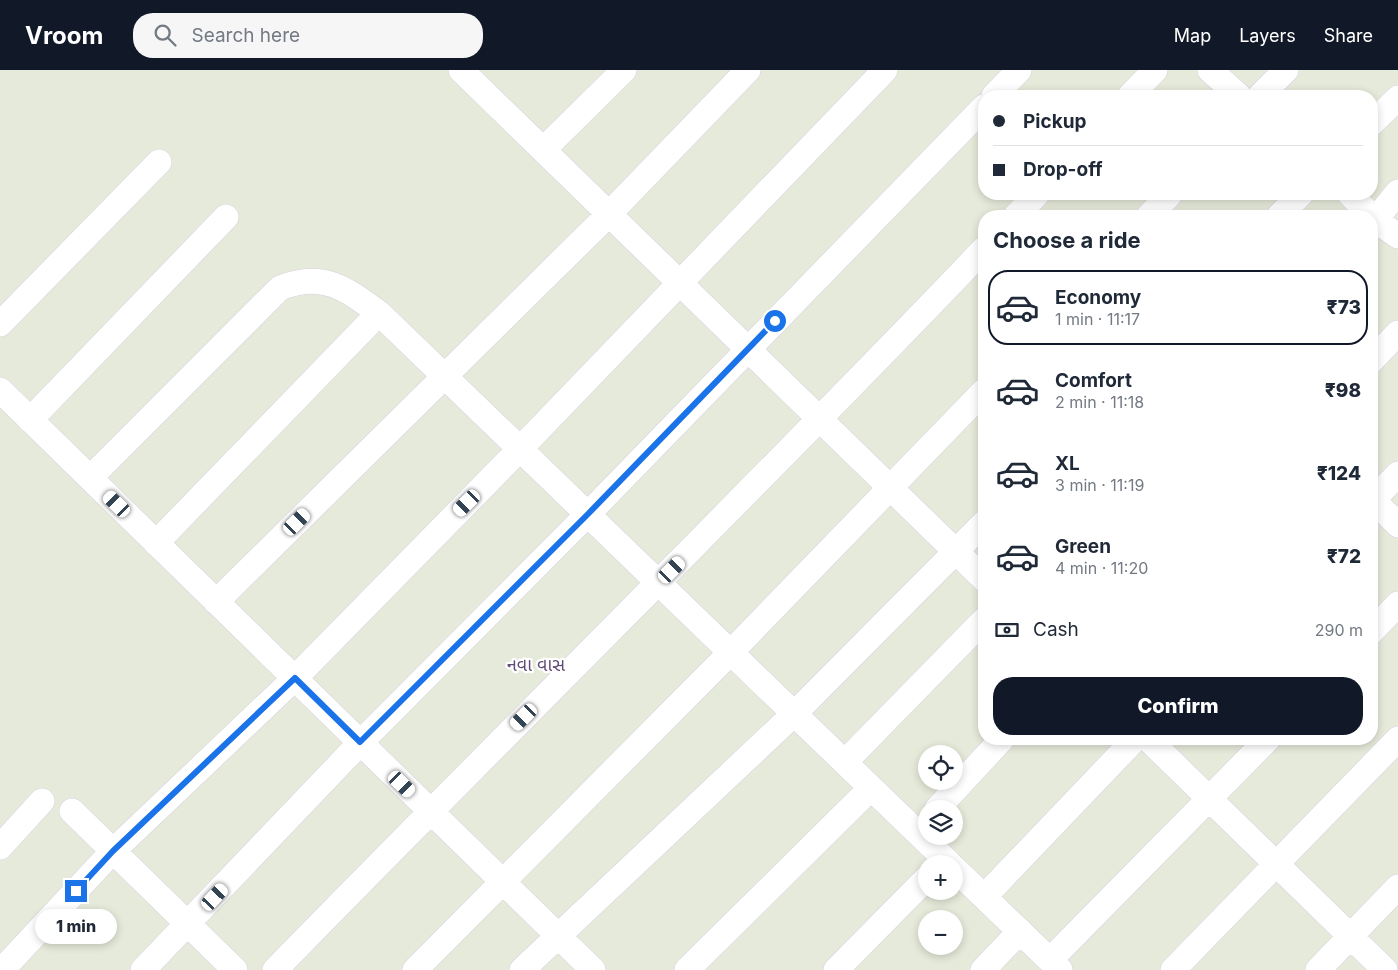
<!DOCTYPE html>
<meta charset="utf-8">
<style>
body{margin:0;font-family:Inter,"Noto Sans Gujarati",sans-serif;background:#f6f6f7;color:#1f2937;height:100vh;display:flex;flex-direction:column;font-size:19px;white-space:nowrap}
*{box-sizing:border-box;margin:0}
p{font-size:16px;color:#747a83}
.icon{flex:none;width:28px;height:28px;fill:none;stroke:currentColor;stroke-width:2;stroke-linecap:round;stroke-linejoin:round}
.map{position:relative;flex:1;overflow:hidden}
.sheet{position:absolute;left:978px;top:140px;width:400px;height:535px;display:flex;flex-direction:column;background:#fff;border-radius:20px;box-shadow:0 2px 8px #0003}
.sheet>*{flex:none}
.guide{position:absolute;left:978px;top:20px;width:400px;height:110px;border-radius:20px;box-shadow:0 2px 8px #0003;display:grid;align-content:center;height:110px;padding:0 15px;background:#fff}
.fabs{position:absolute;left:918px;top:675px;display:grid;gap:10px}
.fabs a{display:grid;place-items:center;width:45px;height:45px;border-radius:50%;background:#fff;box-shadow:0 2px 8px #0003;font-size:25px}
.end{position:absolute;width:22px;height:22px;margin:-11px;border:6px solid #1a73e8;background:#fff;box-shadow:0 0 0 2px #fff}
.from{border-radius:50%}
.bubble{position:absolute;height:35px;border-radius:18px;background:#fff;box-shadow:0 2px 8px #0003;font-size:16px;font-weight:800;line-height:35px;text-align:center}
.car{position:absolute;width:15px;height:30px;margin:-15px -8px;border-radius:6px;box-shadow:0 0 4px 1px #0007;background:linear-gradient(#fff 24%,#345 0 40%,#fff 0 76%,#345 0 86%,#fff 0)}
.guide b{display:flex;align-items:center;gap:18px;height:48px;font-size:19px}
.guide b+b{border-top:1px solid #e0e1e3}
.guide i{width:12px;height:12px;background:#1f2937}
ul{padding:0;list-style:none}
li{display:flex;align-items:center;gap:15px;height:75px;margin:0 10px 8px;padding:0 5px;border:2px solid transparent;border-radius:20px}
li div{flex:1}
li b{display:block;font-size:19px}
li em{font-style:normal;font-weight:800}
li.selected{border-color:#111827}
li>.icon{width:45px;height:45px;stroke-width:1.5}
h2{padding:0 15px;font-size:22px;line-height:60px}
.pay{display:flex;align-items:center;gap:12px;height:55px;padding:0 15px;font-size:19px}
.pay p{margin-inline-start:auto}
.action{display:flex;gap:10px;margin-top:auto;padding:10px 15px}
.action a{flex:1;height:58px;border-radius:20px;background:#111827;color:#fff;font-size:20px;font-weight:800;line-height:58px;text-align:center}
header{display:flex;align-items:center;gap:30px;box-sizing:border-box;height:70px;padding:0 25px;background:#111827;color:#fff}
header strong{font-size:24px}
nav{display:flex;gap:28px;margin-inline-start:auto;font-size:18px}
.search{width:350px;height:45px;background:#f6f6f7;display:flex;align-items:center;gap:12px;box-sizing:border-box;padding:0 18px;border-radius:20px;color:#747a83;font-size:19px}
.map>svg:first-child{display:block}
</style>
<header>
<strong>Vroom</strong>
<div class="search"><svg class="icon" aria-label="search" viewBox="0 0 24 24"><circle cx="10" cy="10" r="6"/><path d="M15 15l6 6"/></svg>Search here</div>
<nav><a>Map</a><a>Layers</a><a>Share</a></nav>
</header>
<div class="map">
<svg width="1398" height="900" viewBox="0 0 1398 900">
<rect width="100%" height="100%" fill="#e6eada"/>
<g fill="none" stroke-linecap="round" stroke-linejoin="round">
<defs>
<path id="minor" d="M 461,0 L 984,509
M 1210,0 L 1239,26
M 994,26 L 1019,0
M 1130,26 L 1155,0
M 1260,26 L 1286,0
M 1371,54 L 1398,28
M 543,80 L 624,0
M 1350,124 L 1375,150 L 1398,166
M 1016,146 L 1037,124
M 1149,146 L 1170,124
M 1279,146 L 1301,124
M 1371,155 L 1398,122
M 0,254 L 159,92
M 1371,291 L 1398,263
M 0,320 L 593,900
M 30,350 L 226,147
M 90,408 L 280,218 C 323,201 345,218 379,243 L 950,794
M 1371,428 L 1398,455
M 1371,432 L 1398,404
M 156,473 L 379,243
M 216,532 L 609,144 L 748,0
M 1371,562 L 1398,534
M 1148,669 L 1385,900
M 845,692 L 984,550
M 937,739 L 1002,669
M 72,741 L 235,900
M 0,777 L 42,731
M 954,798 L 1060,900
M 984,827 L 1135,669
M 1050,890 L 1268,669
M 2,900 L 113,781 L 295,608 L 520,379 L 885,0
M 143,900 L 360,673 L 588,444 L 984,37
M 275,900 C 510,659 751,423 984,179
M 415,900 L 731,582 L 984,321
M 522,900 L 794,644 L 984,453
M 687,900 L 871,718
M 836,900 L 926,809
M 983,900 L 1020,861
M 1173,900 L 1398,669
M 1318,900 L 1398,817"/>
</defs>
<use href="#minor" stroke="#d8d0e0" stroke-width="26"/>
<use href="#minor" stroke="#fff" stroke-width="25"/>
</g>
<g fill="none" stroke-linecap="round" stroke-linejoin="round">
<path stroke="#1a73e8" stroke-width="6" d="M 76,821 L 113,781 L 295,608 L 360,672 L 588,444 L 775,251"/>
</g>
<g text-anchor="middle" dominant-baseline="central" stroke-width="4.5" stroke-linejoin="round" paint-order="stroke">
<g font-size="18" fill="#604b76" stroke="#fff">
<text x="536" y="594">નવા વાસ</text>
</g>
</g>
</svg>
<div class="fabs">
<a><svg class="icon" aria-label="locate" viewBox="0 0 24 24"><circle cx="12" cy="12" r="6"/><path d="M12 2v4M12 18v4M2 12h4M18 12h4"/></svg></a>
<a><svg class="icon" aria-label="layers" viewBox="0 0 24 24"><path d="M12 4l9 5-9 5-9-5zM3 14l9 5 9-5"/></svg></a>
<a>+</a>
<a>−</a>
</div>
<i class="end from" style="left:775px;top:251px"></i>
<i class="end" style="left:76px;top:821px"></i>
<div class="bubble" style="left:35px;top:839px;width:82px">1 min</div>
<i class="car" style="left:467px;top:433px;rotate:225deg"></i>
<i class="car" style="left:117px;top:434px;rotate:314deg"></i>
<i class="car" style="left:297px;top:452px;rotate:45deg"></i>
<i class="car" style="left:672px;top:500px;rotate:45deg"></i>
<i class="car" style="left:524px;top:647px;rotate:225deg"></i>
<i class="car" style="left:402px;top:714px;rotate:134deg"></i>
<i class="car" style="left:215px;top:827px;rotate:43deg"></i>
<div class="guide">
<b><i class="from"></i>Pickup</b>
<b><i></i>Drop-off</b>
</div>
<section class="sheet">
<h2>Choose a ride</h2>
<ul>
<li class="selected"><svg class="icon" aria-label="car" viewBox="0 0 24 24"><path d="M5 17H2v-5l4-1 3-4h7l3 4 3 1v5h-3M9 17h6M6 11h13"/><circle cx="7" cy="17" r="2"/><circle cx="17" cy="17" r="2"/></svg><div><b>Economy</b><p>1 min · 11:17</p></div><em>₹73</em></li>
<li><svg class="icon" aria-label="car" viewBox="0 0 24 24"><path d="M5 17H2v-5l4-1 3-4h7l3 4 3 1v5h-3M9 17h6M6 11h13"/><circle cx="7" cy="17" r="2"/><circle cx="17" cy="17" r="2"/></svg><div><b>Comfort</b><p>2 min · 11:18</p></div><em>₹98</em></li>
<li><svg class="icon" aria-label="car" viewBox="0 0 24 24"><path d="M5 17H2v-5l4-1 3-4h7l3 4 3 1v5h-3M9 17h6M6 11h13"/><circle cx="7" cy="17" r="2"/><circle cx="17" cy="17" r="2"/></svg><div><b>XL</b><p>3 min · 11:19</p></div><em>₹124</em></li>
<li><svg class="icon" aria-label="car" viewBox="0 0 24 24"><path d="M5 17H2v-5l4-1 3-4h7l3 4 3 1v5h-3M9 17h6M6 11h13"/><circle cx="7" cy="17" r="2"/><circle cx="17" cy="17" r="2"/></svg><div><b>Green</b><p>4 min · 11:20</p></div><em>₹72</em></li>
</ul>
<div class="pay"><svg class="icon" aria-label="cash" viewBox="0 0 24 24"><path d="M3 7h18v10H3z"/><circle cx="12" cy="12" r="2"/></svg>Cash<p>290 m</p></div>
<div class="action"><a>Confirm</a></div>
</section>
</div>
